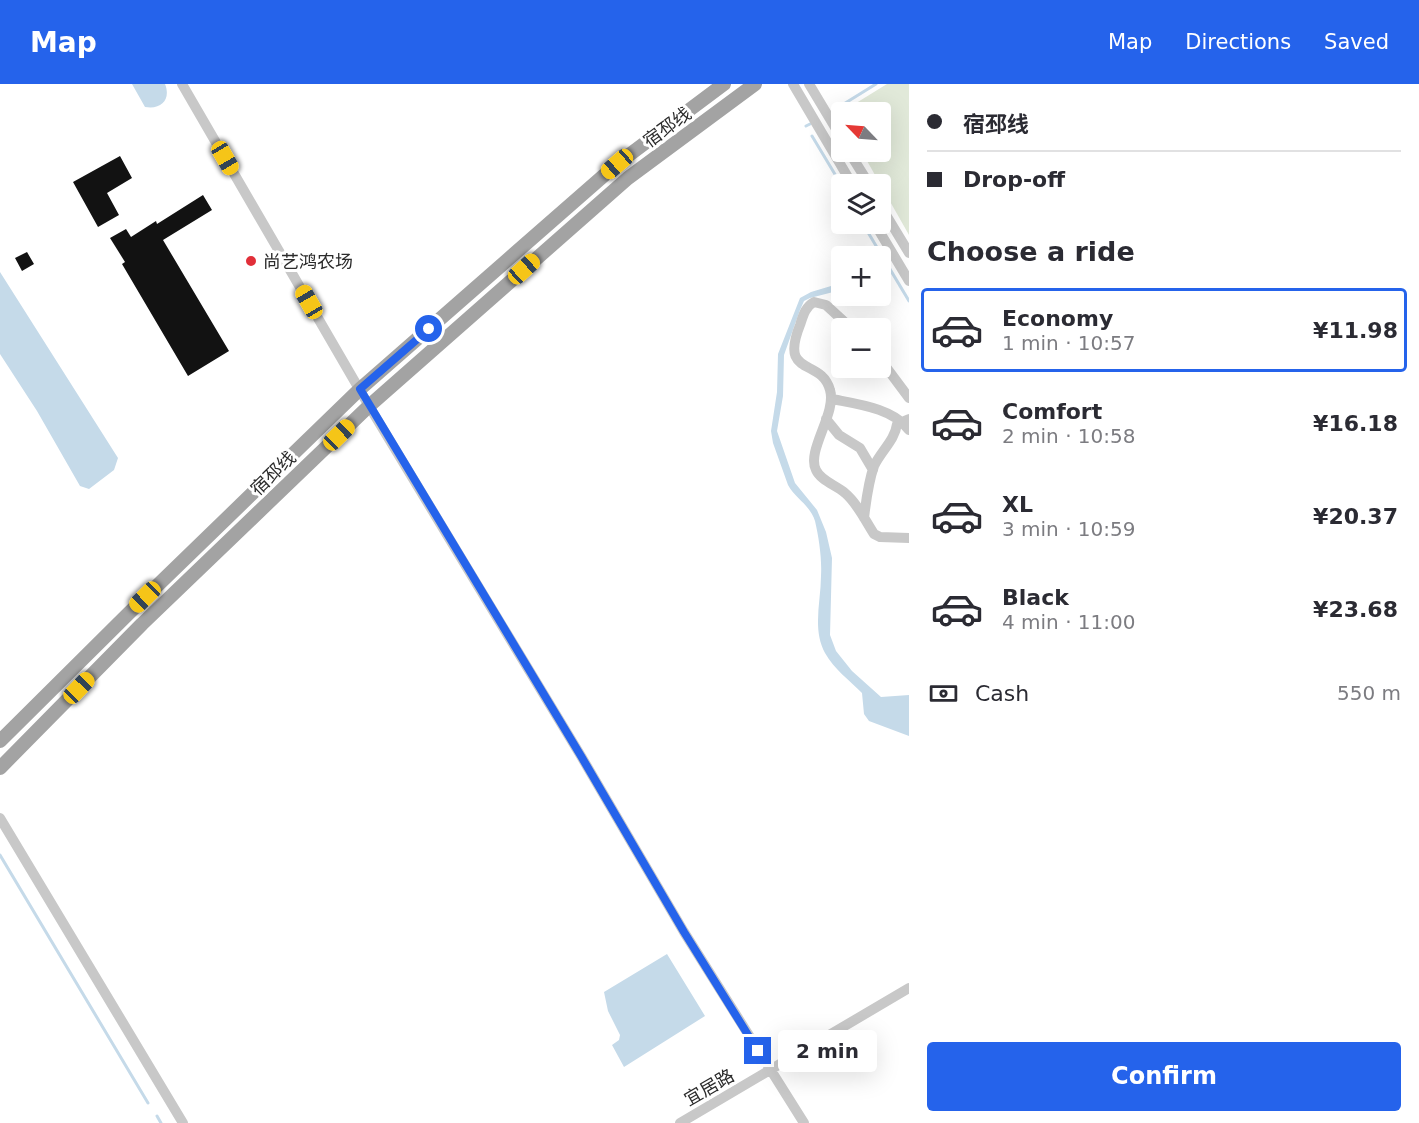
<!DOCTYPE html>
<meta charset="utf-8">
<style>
body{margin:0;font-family:"DejaVu Sans","Noto Sans SC",sans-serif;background:#f2f2f3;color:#2b2b33;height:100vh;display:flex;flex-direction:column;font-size:22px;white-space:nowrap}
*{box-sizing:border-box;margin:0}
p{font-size:20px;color:#7c7c81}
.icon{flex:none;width:33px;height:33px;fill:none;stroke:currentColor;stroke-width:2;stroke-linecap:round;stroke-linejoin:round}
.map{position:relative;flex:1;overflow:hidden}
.panel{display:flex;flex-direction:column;background:#fff;width:510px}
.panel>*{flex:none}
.top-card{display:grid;align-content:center;height:132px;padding:0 18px;background:#fff}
.needle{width:39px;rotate:295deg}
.fabs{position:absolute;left:831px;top:18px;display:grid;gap:12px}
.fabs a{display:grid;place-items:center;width:60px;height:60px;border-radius:6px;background:#fff;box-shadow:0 6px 24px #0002;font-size:30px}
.end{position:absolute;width:27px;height:27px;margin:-14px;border:8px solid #2563eb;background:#fff;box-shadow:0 0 0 3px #fff}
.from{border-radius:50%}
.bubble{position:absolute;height:42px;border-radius:6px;background:#fff;box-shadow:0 6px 24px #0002;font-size:20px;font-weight:700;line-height:42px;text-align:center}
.car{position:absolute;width:18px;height:36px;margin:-18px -9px;border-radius:8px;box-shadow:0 0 4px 2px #0007;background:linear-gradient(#f5c518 24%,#345 0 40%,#f5c518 0 76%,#345 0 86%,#f5c518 0)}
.top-card b{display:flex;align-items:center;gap:21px;height:57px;font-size:22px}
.top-card b+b{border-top:2px solid #e1e1e2}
.top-card i{width:15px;height:15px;background:#2b2b33}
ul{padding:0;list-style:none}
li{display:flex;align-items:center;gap:18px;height:84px;margin:0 12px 9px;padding:0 6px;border:3px solid transparent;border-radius:6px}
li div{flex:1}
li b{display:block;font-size:22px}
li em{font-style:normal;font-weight:700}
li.on{border-color:#2563eb}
li>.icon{width:54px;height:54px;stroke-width:1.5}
h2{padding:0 18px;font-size:27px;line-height:72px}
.pay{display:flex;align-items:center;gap:15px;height:66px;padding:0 18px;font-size:22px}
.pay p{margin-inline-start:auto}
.action{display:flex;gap:12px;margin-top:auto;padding:12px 18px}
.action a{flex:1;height:69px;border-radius:6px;background:#2563eb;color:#fff;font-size:24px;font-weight:700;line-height:69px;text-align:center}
header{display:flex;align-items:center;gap:36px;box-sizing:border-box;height:84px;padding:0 30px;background:#2563eb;color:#fff}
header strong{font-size:28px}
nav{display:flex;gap:33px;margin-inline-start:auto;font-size:21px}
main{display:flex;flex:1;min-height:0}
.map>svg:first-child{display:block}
</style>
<header>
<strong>Map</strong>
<nav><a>Map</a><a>Directions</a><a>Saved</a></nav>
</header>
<main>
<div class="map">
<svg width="909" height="1039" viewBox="0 0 909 1039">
<rect width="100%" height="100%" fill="#fff"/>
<path fill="#e1e9d9" d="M 887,0 L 909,0 L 909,151 L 862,68 L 880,68 L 880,28 L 842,28 L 841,32 L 840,29 Z"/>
<path fill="#c5dae9" d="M 132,0 L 165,0 C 171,15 162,26 145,23 Z
M 0,188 L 118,374 L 114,386 L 89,405 L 80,402 L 37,327 L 0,270 Z
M 841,199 L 841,206 L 810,214 L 804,217 L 800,226 L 784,271 L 783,312 L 777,347 L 795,399 L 817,426 L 826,448 L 832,474 L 830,551 L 836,567 L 852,587 L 881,613 L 909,611 L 909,652 L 869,637 L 864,630 L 862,609 C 849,596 834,585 825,569 C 812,545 821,517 821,492 C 822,475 819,454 815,437 C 810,421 795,414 788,401 L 773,359 L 771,347 L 777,308 L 778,270 L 800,214 L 811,208 Z
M 667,870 L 705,932 L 624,983 L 612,961 L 619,956 L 620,951 L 608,927 L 604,908 Z"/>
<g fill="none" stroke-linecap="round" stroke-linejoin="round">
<path stroke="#c5dae9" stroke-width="3" d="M 834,26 L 876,0
M 806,42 L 810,40
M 812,52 L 842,102
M 863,140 L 909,217
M 0,771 L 148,1019
M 157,1032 L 161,1039"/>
</g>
<path fill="#121212" d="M 120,72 L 132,94 L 107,109 L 119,131 L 98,143 L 73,98 Z
M 203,111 L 212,126 L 163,156 L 229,267 L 188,292 L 122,180 L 125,178 L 110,154 L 126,145 L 131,153 L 156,137 L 157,140 Z
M 27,168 L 34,180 L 22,187 L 15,174 Z"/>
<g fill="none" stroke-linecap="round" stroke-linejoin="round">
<path stroke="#c8c8c8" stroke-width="10" d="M 182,0 L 369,322 L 581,672 L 684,848 L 804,1039
M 793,0 L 852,100
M 809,0 L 842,55
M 849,68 L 869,100
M 880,121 L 909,169
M 875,140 L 909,197
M 851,244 L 826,221 L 814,218 C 805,223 803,232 800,241 C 779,294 821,273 830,306 C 837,329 806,367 816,386 C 821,397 836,401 845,409 C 857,419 865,436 874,450 L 880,453 L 909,454
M 880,275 L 909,314
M 832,315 C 857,320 893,324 909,346
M 826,335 L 839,351 L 860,364 L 873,386
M 864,434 C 866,417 868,399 874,382 C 881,367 895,356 897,340 L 909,335
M 0,734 L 183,1039
M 680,1039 L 909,904"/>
<path stroke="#a3a3a3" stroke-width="14" d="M 0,657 L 129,529 L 360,305 L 617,80 L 724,0
M 0,684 L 142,540 L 369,322 L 628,94 L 755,0"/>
</g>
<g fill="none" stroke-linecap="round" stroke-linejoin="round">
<path stroke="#2563eb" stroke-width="8" d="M 429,245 L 360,305 L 581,672 L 684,848 L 758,967"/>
</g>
<circle fill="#e12f39" stroke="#fff" stroke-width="2" cx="251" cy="177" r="6"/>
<g text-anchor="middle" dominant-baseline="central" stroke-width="6" stroke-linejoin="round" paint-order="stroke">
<g font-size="18" fill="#2b2b2b" stroke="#fff">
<text transform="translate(667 43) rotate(-36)">宿邳线</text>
<text transform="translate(273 389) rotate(-44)">宿邳线</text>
<text transform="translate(709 1003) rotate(-30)">宜居路</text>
</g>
<g font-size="18" fill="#2b2b2b" stroke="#fff" text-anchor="start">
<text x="263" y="177">尚艺鸿农场</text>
</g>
</g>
</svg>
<div class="fabs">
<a><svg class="needle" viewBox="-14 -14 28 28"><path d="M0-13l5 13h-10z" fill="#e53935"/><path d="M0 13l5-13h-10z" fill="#7c7c81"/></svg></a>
<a><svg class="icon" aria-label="layers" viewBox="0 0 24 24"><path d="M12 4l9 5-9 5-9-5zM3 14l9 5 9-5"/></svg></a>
<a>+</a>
<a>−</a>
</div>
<i class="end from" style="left:429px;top:245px"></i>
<i class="end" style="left:758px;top:967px"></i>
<div class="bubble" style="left:778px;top:946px;width:99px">2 min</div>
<i class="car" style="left:225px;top:74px;rotate:150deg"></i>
<i class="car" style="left:617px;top:80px;rotate:229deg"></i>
<i class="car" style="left:524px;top:185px;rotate:48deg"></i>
<i class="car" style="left:309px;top:218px;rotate:330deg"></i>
<i class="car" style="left:339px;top:351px;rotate:46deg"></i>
<i class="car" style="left:145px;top:513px;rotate:226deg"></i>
<i class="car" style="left:79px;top:604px;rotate:44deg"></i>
</div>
<section class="panel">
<div class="top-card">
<b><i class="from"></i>宿邳线</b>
<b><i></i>Drop-off</b>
</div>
<h2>Choose a ride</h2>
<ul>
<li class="on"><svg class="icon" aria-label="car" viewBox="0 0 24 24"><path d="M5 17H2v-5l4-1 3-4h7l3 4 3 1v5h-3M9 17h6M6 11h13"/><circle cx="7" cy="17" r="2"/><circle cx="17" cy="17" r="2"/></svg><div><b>Economy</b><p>1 min · 10:57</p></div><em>¥11.98</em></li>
<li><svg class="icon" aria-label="car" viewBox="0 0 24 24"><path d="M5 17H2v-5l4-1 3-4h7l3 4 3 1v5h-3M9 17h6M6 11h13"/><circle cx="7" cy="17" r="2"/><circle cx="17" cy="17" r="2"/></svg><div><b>Comfort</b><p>2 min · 10:58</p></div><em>¥16.18</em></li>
<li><svg class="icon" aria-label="car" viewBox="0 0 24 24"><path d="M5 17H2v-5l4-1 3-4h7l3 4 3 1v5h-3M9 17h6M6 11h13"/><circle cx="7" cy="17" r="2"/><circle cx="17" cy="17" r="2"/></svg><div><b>XL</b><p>3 min · 10:59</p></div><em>¥20.37</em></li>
<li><svg class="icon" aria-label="car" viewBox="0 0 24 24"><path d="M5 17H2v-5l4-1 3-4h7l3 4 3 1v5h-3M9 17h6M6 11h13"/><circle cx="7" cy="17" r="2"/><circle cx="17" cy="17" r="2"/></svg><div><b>Black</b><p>4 min · 11:00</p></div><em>¥23.68</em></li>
</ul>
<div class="pay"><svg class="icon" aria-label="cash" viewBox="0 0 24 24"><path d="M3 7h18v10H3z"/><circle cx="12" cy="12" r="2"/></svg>Cash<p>550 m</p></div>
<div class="action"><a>Confirm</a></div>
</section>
</main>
